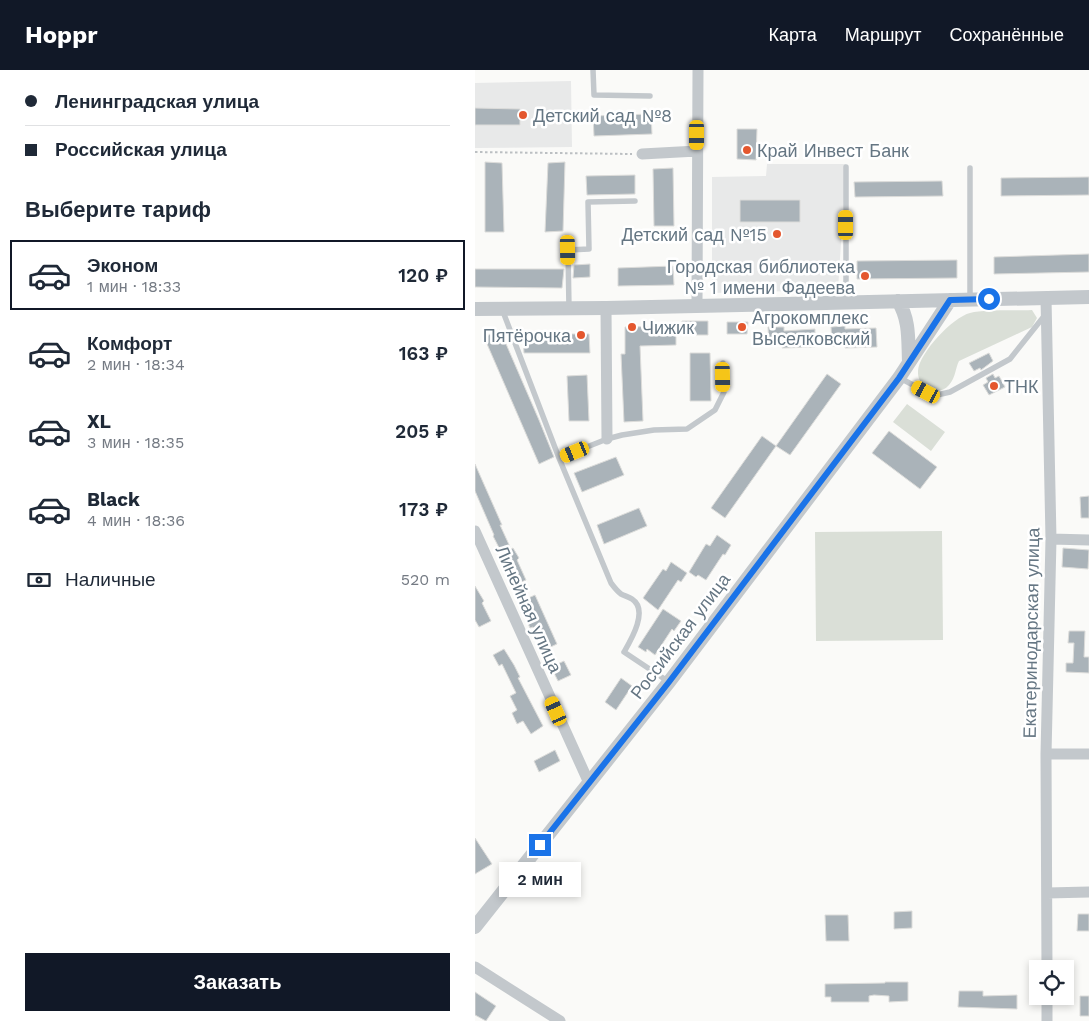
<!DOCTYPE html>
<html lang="ru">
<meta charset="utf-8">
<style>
body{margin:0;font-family:"Work Sans",sans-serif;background:#f2f2f3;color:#1f2937;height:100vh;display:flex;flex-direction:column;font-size:19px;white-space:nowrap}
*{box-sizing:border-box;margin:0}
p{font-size:16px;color:#747a83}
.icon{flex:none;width:28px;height:28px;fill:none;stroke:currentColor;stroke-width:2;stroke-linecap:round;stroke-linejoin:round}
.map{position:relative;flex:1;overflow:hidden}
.details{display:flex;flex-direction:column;background:#fff;width:475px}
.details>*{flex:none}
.top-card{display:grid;align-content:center;height:110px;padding:0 25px;background:#fff}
.fabs{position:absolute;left:554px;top:890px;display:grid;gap:10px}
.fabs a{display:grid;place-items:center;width:45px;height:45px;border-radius:0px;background:#fff;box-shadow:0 2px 8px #0003;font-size:25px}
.end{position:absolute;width:22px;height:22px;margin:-11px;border:6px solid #1a73e8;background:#fff;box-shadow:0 0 0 2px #fff}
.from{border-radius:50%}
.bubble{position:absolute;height:35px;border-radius:0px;background:#fff;box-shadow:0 2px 8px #0003;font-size:16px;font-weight:600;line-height:35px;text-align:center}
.car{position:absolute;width:15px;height:30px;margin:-15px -8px;border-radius:6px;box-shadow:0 0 4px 1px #0007;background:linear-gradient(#f5c518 24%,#345 0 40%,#f5c518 0 76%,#345 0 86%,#f5c518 0)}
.top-card b{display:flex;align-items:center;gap:18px;height:48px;font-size:19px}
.top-card b+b{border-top:1px solid #e0e1e3}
.top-card i{width:12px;height:12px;background:#1f2937}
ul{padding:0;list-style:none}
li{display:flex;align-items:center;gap:15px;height:70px;margin:0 10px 8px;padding:0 15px;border:2px solid transparent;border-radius:0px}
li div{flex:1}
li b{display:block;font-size:19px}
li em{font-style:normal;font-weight:600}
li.current{border-color:#111827}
li>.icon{width:45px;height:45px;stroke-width:1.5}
h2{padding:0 25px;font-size:22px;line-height:60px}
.pay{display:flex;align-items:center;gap:12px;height:55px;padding:0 25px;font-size:19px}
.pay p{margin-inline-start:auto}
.action{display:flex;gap:10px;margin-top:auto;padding:10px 25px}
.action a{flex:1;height:58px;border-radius:0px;background:#111827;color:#fff;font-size:20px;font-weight:600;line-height:58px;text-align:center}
header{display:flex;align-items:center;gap:30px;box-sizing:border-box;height:70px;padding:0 25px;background:#111827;color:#fff}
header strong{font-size:24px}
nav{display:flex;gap:28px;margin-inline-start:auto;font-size:18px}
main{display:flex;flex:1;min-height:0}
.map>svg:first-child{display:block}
</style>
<header>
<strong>Hoppr</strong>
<nav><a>Карта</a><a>Маршрут</a><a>Сохранённые</a></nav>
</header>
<main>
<section class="details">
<div class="top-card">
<b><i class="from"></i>Ленинградская улица</b>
<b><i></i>Российская улица</b>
</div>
<h2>Выберите тариф</h2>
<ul>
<li class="current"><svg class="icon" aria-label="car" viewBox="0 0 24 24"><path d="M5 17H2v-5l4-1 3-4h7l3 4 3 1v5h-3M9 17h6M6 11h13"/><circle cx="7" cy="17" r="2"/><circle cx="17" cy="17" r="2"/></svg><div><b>Эконом</b><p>1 мин · 18:33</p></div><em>120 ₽</em></li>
<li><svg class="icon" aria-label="car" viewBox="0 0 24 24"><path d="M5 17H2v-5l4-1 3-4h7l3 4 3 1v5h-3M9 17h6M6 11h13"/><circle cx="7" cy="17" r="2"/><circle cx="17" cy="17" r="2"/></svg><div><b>Комфорт</b><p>2 мин · 18:34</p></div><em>163 ₽</em></li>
<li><svg class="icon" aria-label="car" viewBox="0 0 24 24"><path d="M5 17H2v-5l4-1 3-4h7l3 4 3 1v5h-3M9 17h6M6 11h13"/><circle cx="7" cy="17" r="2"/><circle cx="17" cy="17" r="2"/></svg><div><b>XL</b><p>3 мин · 18:35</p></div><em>205 ₽</em></li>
<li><svg class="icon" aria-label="car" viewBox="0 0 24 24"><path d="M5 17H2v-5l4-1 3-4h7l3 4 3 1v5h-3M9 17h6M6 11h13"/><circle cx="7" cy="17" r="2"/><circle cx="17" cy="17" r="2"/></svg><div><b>Black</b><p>4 мин · 18:36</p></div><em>173 ₽</em></li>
</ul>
<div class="pay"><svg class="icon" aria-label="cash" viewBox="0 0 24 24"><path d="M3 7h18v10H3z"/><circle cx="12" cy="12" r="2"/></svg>Наличные<p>520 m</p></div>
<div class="action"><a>Заказать</a></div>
</section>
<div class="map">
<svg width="614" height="951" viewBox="0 0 614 951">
<rect width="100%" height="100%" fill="#fafaf8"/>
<path fill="#e8e9e9" d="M 96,11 L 97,77 L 0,78 L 0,13 Z
M 292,94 L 371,94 L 363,220 L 237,223 L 237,107 L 291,106 Z"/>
<path fill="#dadfd7" d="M 557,240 L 562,248 L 557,257 L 484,291 C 480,299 481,307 474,315 C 463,328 442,318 443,301 C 444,283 478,247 495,243 C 510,239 540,241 557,240 Z
M 432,334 L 470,362 L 456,381 L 418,352 Z
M 467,461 L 468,570 L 341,571 L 340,462 Z"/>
<path fill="#aab3b9" stroke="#dcdcda" d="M 0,38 L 45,39 L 45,55 L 0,55 Z
M 176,44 L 177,64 L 119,66 L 118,46 Z
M 262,59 L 282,59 L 281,90 L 262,89 Z
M 10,92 L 27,93 L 29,162 L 10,162 Z
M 90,92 L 88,161 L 70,162 L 73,93 Z
M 198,98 L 199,156 L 179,156 L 178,99 Z
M 160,105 L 160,124 L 112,125 L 111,106 Z
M 614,107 L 614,125 L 526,126 L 526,108 Z
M 467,111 L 468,126 L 380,127 L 379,112 Z
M 265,130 L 325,130 L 325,152 L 265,152 Z
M 614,184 L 614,202 L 519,204 L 519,187 Z
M 482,190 L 482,208 L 382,209 L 382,191 Z
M 115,194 L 115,207 L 98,208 L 99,195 Z
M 198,196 L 199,215 L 143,216 L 143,198 Z
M 0,199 L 89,199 L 87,218 L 0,217 Z
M 207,251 L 233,251 L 233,265 L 201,265 L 201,275 L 165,276 L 168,351 L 149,352 L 146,284 L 150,284 L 150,257 L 207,256 Z
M 252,252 L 273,252 L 272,264 L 252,264 Z
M 370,256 L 370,259 L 401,258 L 402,277 L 370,278 L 369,275 L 357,276 L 356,257 Z
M 293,257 L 309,257 L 309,261 L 340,259 L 340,277 L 307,278 L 307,275 L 294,276 Z
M 25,260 L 64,350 L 79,387 L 64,394 L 9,267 Z
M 78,264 L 114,264 L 115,283 L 49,283 L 48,267 L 78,267 Z
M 215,283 L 235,283 L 236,331 L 215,331 Z
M 514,283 L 518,291 L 506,300 L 505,298 L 499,301 L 494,293 Z
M 352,304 L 366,314 L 315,385 L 301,376 Z
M 518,304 L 520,308 L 524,306 L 530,317 L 514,325 L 508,315 L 513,312 L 511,308 Z
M 112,305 L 114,351 L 94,351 L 92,306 Z
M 414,361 L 462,397 L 445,419 L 397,383 Z
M 287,366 L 301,376 L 250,448 L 236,438 Z
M 141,387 L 149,405 L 107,422 L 99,403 Z
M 0,394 L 27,455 L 25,455 L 36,479 L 38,478 L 44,488 L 42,490 L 51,510 L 40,515 L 34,502 L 36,501 L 18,466 L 19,465 L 0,421 Z
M 614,426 L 614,448 L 606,448 L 605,427 Z
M 164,438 L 172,456 L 129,474 L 122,455 Z
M 242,465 L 256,475 L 250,485 L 248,484 L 231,510 L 223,505 L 221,507 L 214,502 L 231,474 L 235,476 Z
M 588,478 L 614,480 L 613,499 L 587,497 Z
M 196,492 L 212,503 L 206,512 L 203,510 L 183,540 L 168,528 L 188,499 L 191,501 Z
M 0,516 L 9,531 L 7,533 L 16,551 L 4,557 L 0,550 Z
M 60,525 L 82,574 L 69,580 L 58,557 L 55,558 L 49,544 L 54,542 L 49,530 Z
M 188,539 L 206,551 L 199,561 L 197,559 L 180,585 L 172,579 L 171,582 L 163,577 Z
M 594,561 L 610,561 L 609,587 L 614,587 L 614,603 L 591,602 L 591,593 L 598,593 L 599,573 L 593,573 Z
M 29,579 L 39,595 L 45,607 L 43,608 L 68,656 L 56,664 L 48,651 L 42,654 L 37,643 L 42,640 L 35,626 L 41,623 L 27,594 L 24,596 L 18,585 Z
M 89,591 L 96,605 L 83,611 L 76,597 Z
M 146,608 L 157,616 L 141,640 L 130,632 Z
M 80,680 L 85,691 L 64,702 L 59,691 Z
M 0,768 L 17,794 L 0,804 Z
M 437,841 L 437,858 L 419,859 L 419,842 Z
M 603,844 L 614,844 L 614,861 L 602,861 Z
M 350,845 L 373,845 L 374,871 L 351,871 Z
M 410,912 L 433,912 L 433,931 L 414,932 L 414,926 L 399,925 L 394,926 L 394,932 L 356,932 L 356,927 L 350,927 L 350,914 L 410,913 Z
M 484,921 L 508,921 L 508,926 L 542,925 L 542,939 L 483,937 Z
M 0,922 L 21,936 L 11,951 L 0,945 Z
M 605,926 L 614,926 L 614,946 L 605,946 Z"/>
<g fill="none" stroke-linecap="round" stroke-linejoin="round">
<path stroke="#bbbfc2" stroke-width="2" stroke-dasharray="2.5 2.5" stroke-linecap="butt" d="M 0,82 L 157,84"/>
<path stroke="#c3c8cc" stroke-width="5.5" d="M 118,0 L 119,25 L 175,26
M 495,229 L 495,98
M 371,232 L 371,97
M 94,238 L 93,180 L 114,179 L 113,132 L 160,131
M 27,239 L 84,388 L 136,513 C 139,517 142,521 146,524 C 150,526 154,527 157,529 C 174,540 156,570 149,582 L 194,612
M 425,308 L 451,322 L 462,325 L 475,322 L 535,289 L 570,245
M 84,388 L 132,369 L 147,365 L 179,360 L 212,359 L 240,340 L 249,322 L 248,293"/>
<path stroke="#c3c8cc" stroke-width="11" d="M 167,84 L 222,81
M 571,228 L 576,469 L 571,684 L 572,899
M 222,235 L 223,0
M 131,238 L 132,369
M 0,461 L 114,713
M 576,469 L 614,470
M 571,684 L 614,684
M 572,823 L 614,822
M 0,897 L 85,951
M 572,926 L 572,951"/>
<path stroke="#c3c8cc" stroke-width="14" d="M 423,231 C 435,250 433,270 434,292
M 0,239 L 131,238 L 614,227
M 0,857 L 194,612 L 424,308 L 475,230"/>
</g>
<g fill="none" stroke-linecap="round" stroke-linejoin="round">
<path stroke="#1a73e8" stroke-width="6" d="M 65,775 L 194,612 L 424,308 L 475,230 L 514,229"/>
</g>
<g fill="#e4572e" stroke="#fff" stroke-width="2">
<circle cx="48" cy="45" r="5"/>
<circle cx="272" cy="80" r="5"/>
<circle cx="302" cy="164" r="5"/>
<circle cx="390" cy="206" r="5"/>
<circle cx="157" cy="257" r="5"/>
<circle cx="267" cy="257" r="5"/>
<circle cx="106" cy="265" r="5"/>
<circle cx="519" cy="316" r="5"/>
</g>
<g text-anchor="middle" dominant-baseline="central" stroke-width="5" stroke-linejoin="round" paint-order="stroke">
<g font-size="18" fill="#657683" stroke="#fff" text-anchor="start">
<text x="58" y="45">Детский сад №8</text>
<text x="282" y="80">Край Инвест Банк</text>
<text x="292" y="164" text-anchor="end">Детский сад №15</text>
<text x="380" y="196" text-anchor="end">Городская библиотека<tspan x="380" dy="21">№ 1 имени Фадеева</tspan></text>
<text x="277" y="247">Агрокомплекс<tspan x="277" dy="21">Выселковский</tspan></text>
<text x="167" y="257">Чижик</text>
<text x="96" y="265" text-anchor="end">Пятёрочка</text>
<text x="529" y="316">ТНК</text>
</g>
<g font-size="18" fill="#657683" stroke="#fff">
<text transform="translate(54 539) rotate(66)">Линейная улица</text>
<text transform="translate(556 563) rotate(-89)">Екатеринодарская улица</text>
<text transform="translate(205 566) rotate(-53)">Российская улица</text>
</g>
</g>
</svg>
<div class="fabs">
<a><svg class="icon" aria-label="locate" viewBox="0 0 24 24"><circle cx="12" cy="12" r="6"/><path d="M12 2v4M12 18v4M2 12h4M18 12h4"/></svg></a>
</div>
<i class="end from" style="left:514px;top:229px"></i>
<i class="end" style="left:65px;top:775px"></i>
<div class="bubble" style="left:24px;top:792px;width:82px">2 мин</div>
<i class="car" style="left:222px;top:65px;rotate:180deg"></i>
<i class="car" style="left:371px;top:155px;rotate:0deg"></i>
<i class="car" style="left:93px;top:180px;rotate:179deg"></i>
<i class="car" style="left:248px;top:307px;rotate:179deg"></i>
<i class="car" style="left:451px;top:322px;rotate:298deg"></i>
<i class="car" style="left:100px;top:382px;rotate:248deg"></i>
<i class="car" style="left:81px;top:641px;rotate:336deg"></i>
</div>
</main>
